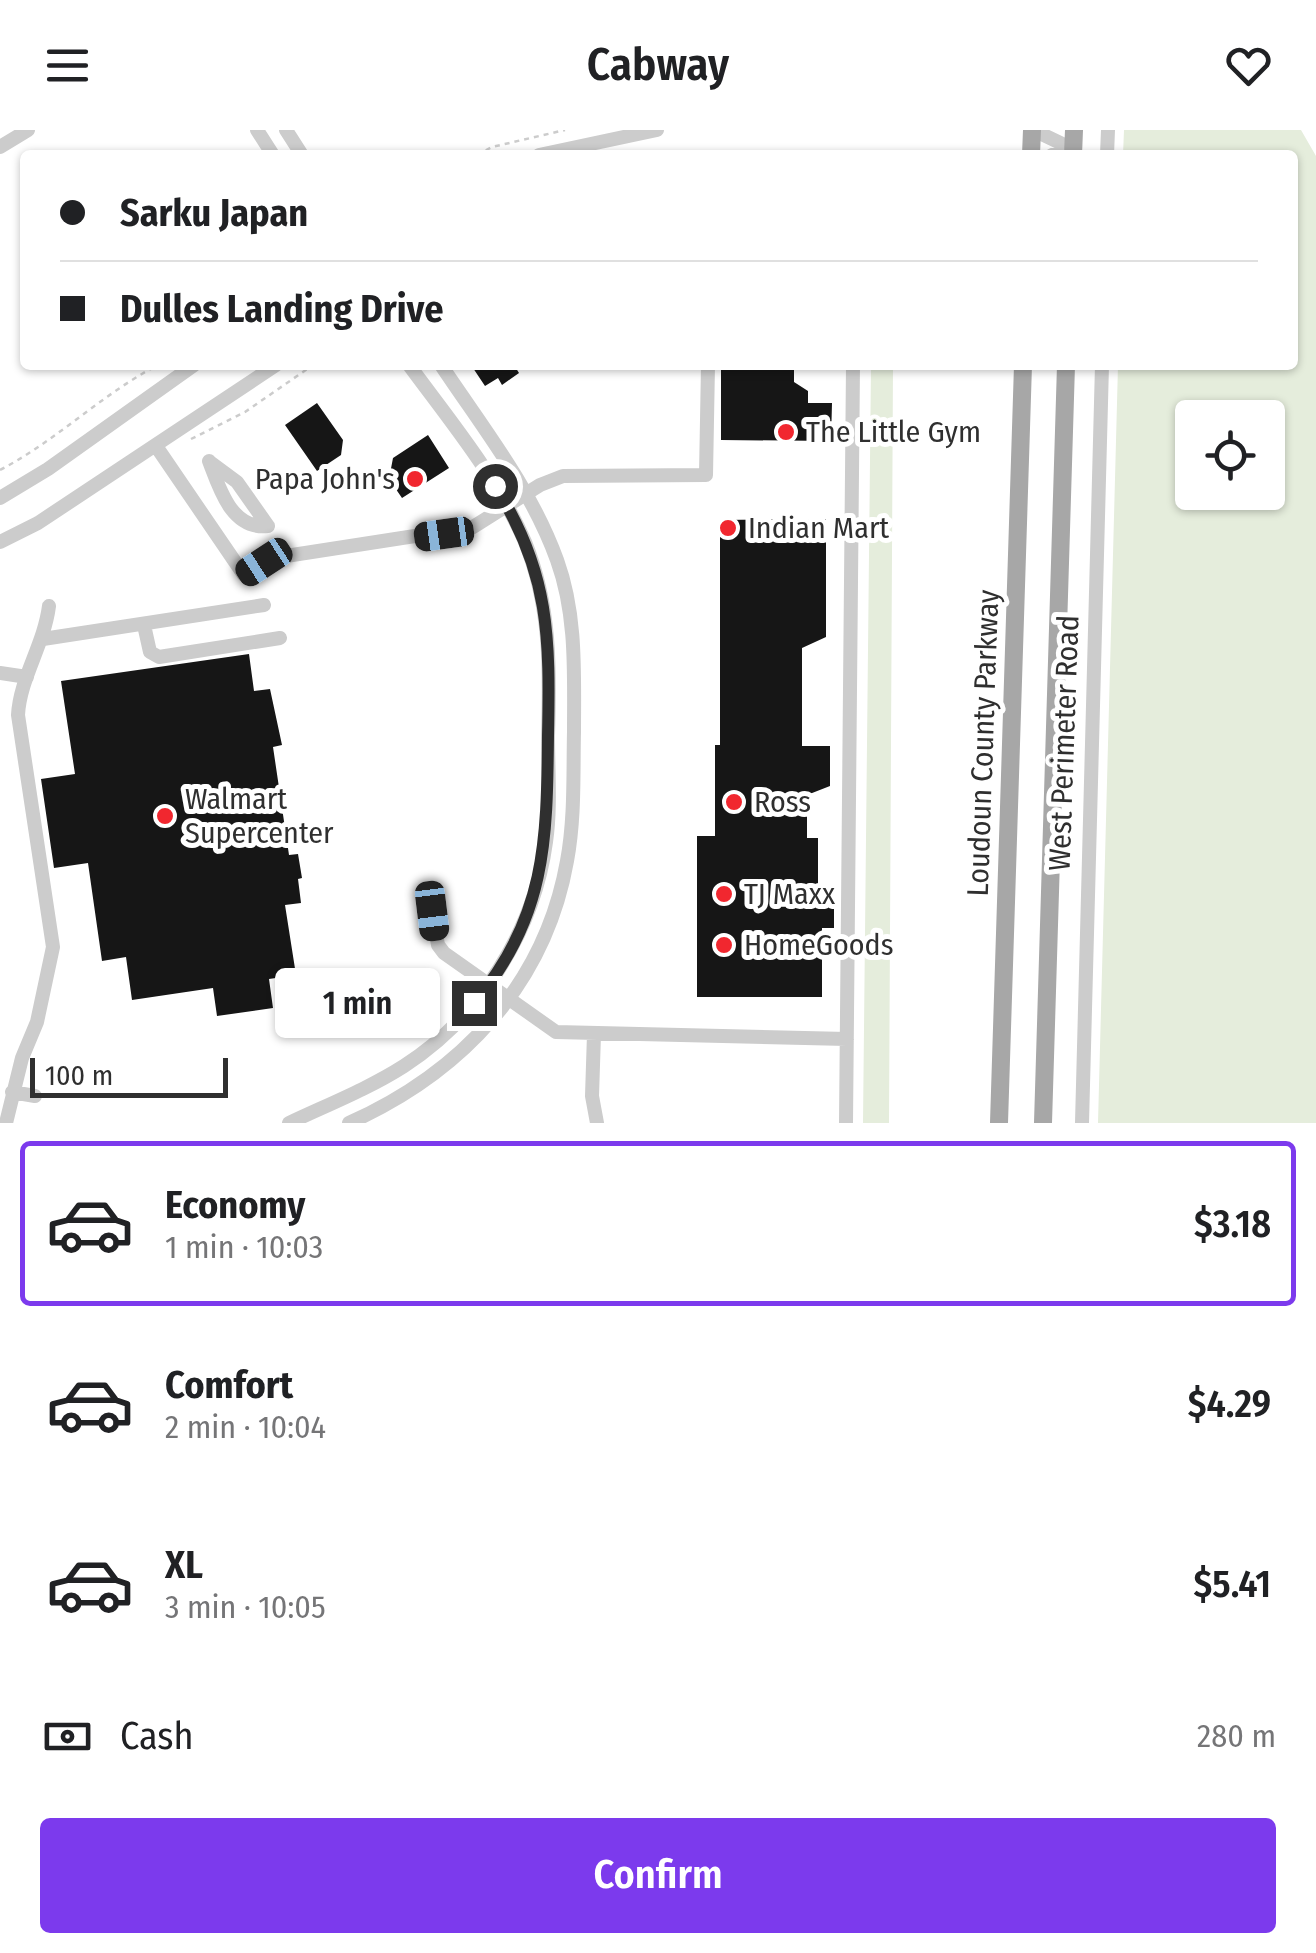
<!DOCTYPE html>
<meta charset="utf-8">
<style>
body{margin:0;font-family:"Fira Sans Condensed",sans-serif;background:#f2f2f2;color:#202124;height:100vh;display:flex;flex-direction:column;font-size:38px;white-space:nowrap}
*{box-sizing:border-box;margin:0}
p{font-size:32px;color:#757577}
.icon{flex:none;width:55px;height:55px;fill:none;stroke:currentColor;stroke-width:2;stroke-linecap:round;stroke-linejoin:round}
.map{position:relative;height:993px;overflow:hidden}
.details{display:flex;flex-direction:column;background:#fff;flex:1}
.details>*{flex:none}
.guide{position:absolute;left:20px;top:20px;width:1278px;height:220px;border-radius:10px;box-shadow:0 2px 8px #0004;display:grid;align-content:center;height:220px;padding:0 40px;background:#fff}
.fabs{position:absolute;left:1175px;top:270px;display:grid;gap:20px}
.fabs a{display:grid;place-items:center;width:110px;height:110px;border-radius:10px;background:#fff;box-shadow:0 2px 8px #0004;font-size:50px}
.scale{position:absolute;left:30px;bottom:25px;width:198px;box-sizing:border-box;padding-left:10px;border:5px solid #2f2f2f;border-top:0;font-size:28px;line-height:35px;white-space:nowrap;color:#2f2f2f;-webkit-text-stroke:8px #fff;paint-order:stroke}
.end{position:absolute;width:45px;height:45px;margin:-22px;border:12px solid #2f2f2f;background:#fff;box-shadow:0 0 0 5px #fff}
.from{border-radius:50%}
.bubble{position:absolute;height:70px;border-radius:10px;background:#fff;box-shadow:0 2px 8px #0004;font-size:32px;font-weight:600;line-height:70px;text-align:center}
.car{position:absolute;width:30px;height:60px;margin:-30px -15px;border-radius:12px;box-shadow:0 0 8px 2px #0007;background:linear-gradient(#222 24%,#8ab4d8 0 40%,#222 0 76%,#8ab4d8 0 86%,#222 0)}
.guide b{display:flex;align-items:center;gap:35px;height:95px;font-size:38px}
.guide b+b{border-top:2px solid #e0e0e0}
.guide i{width:25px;height:25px;background:#202124}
ul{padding:18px 0 0;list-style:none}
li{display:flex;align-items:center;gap:30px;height:165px;margin:0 20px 15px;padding:0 20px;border:5px solid transparent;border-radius:10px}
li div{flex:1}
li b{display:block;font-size:38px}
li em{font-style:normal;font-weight:600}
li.active{border-color:#7c3aed}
li>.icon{width:90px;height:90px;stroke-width:1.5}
.pay{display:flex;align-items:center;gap:25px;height:110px;padding:0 40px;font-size:38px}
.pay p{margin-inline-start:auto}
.cta{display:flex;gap:20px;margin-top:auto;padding:20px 40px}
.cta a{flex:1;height:115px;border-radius:10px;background:#7c3aed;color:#fff;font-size:40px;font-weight:600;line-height:115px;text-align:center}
header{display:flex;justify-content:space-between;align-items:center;height:130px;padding:0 40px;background:#fff;font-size:45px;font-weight:600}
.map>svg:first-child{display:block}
</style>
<header><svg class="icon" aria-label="menu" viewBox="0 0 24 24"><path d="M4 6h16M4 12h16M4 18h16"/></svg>Cabway<svg class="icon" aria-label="heart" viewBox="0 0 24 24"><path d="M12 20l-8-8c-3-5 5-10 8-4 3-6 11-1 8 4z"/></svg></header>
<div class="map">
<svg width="1316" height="993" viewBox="0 0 1316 993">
<rect width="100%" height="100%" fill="#fff"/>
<path fill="#e5eddc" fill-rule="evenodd" d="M 1124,0 L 1301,0 L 1316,26 L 1316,993 L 1098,993 L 1118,235 L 1292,235 L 1292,25 L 1123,25 ZM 1192,288 L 1268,288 L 1268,362 L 1192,362 Z
M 871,235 L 893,235 L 889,993 L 863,993 Z"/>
<path fill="#161616" d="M 471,235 L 514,235 L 519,243 L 502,255 L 498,248 L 485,256 Z
M 721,235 L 794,235 L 794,252 L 808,261 L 808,273 L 832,273 L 831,311 L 721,310 Z
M 317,273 L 343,310 L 341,325 L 317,341 L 285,295 Z
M 428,305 L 449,338 L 402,368 L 389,349 L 393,328 Z
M 826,389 L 826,507 L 802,518 L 802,616 L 830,616 L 830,656 L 807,665 L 807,708 L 818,708 L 818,774 L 834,774 L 834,798 L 822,798 L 822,867 L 697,867 L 697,706 L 715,706 L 715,615 L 720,615 L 720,390 Z
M 249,524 L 254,561 L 270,559 L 282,615 L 273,617 L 289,725 L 298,724 L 302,748 L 298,749 L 301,773 L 285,775 L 296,845 L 269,849 L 273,878 L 217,886 L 213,858 L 132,870 L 126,827 L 102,831 L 88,733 L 54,738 L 41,649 L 75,644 L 61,551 Z"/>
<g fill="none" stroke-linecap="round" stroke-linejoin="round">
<path stroke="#ccc" stroke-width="2.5" stroke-dasharray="5 5" stroke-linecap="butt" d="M 477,25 L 492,17 L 565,0
M 191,309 L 245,282 L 313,235
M 0,340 C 56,311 102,264 158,235"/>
<path stroke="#ccc" stroke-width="14" d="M 257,0 L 273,25
M 286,0 L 302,25
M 1033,0 L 1073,19
M 0,17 L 28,0
M 539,25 L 657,0
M 1052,25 L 1073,19
M 1107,25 L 1108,0
M 156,316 L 244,445 L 273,428 L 473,397 L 540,355 L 563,346 L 706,345 L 708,235
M 209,331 C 220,360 232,400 268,396
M 210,332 L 237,352 L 268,396
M 0,368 L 48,339 L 194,235
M 0,412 L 38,393 L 276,235
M 144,495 L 150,522 L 159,527 L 280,508
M 43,509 L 264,475
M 0,543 L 27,547
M 432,781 L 438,815 L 444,823 L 556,902 L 847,909
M 594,904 L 592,966 L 597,993
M 12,962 L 35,966
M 6,993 L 22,928 L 37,892 L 53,817 L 18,585 C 20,548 44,515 49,476
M 289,993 C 327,975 368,959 404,936 C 480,887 534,801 546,712 C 551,678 548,641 548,606 C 550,539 551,476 525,412 C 497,347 451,292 409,235
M 349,993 C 461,943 545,855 567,731 C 575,688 573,645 574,602 C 574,544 577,485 557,430 C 531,358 483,298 441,235
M 846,993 L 853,235
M 1082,993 L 1102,235"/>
<path stroke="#a7a7a7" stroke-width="18" d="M 1031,25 L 1032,0
M 1073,25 L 1074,0
M 999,993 L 1023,235
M 1043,993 L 1066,235"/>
</g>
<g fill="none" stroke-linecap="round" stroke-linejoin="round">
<path stroke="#2f2f2f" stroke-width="12" d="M 474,873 C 546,789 547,710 548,606 C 550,509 550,442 495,356"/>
</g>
<g fill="#f1272f" stroke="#fff" stroke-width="4">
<circle cx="786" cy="302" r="10"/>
<circle cx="415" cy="349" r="10"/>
<circle cx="728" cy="398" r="10"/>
<circle cx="734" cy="672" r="10"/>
<circle cx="165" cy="686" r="10"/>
<circle cx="724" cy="764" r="10"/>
<circle cx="724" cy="815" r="10"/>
</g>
<g text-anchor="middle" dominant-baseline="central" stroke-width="10" stroke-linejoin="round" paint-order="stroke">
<g font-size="30" fill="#2f2f2f" stroke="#fff" text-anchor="start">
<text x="806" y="302">The Little Gym</text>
<text x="395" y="349" text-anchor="end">Papa John's</text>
<text x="748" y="398">Indian Mart</text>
<text x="185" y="669">Walmart<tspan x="185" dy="34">Supercenter</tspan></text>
<text x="754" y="672">Ross</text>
<text x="744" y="764">TJ Maxx</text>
<text x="744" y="815">HomeGoods</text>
</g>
<g font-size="30" fill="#2f2f2f" stroke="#fff">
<text transform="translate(983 613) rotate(-88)">Loudoun County Parkway</text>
<text transform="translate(1064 613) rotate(-88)">West Perimeter Road</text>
</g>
</g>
</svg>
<div class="fabs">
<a><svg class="icon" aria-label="locate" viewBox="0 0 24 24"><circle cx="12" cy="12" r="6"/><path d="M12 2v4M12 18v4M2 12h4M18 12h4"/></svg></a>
</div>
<div class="scale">100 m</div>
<i class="end from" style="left:495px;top:356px"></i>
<i class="end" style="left:474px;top:873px"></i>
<div class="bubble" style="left:275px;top:838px;width:165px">1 min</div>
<i class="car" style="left:444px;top:404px;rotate:262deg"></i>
<i class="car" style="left:264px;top:432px;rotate:237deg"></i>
<i class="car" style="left:432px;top:781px;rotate:173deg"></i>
<div class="guide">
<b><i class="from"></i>Sarku Japan</b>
<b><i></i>Dulles Landing Drive</b>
</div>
</div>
<section class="details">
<ul>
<li class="active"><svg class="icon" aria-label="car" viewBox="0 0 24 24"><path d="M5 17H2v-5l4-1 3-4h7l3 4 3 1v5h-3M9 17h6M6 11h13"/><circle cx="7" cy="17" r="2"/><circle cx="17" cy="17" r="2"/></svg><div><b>Economy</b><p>1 min · 10:03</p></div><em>$3.18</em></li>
<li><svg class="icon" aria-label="car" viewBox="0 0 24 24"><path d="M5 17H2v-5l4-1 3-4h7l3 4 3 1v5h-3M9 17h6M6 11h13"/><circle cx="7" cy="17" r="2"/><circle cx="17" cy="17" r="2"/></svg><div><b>Comfort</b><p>2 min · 10:04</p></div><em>$4.29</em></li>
<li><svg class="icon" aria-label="car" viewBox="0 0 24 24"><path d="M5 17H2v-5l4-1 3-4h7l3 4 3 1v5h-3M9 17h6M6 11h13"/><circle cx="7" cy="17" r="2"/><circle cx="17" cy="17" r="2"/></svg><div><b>XL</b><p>3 min · 10:05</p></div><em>$5.41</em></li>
</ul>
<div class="pay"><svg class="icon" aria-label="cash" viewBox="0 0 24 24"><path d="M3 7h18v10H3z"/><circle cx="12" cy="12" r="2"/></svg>Cash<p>280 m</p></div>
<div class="cta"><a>Confirm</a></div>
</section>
